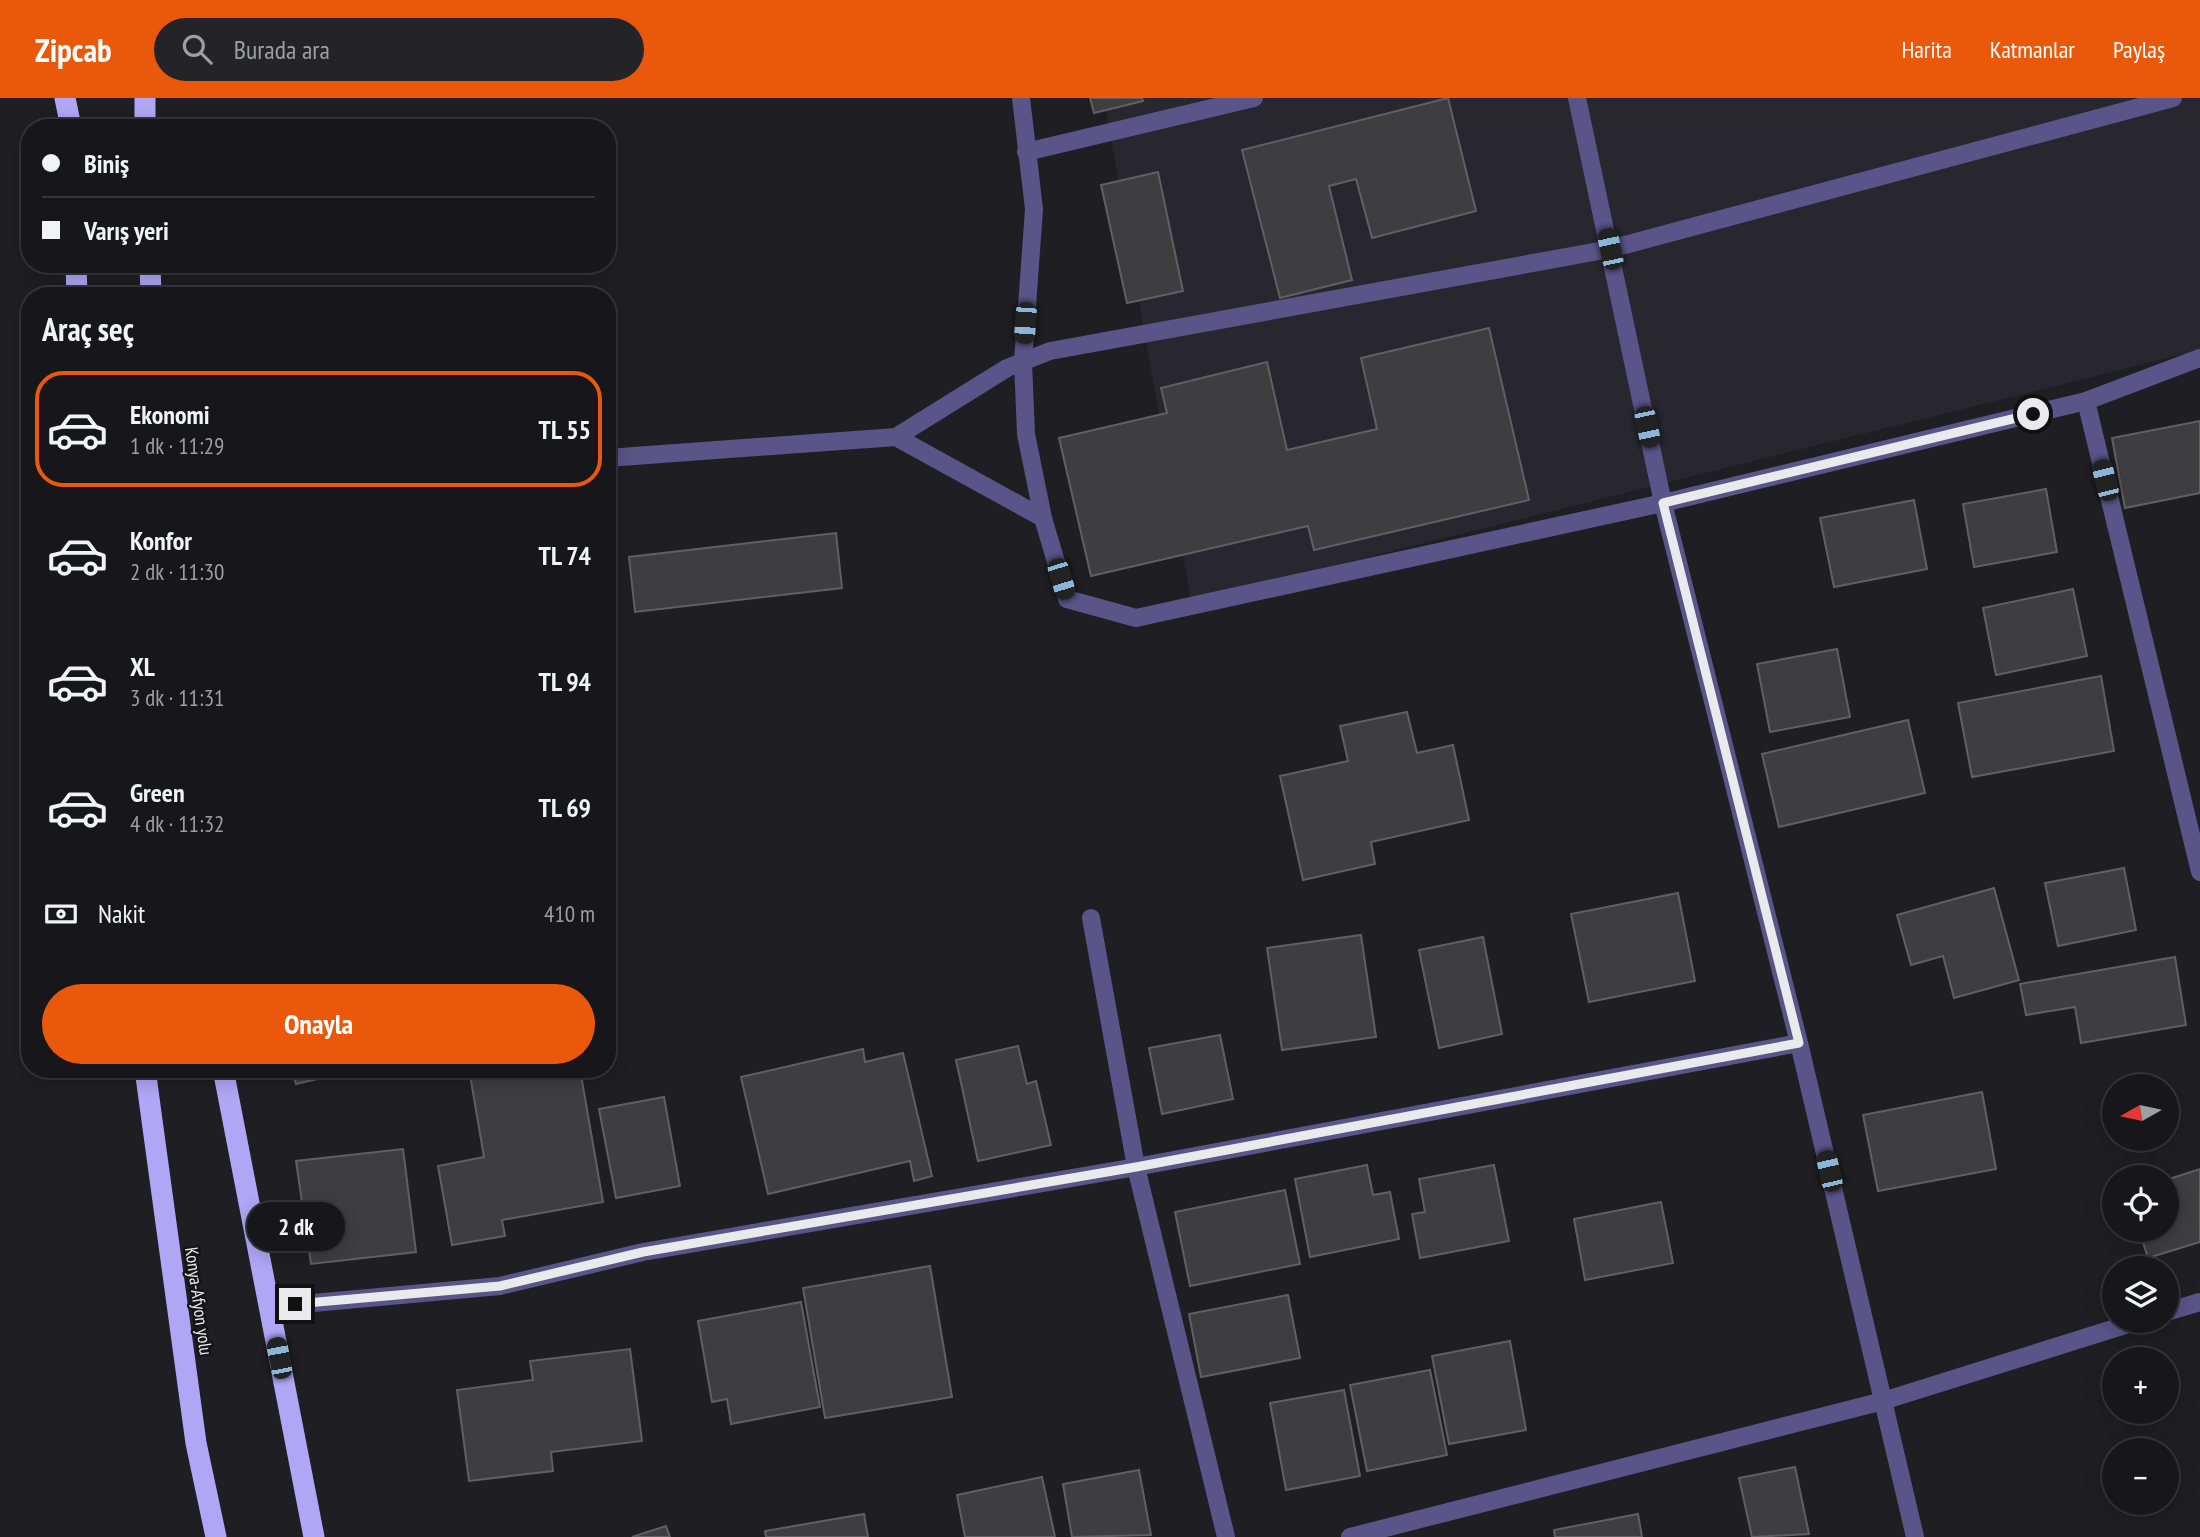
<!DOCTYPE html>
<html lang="tr">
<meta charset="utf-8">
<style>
body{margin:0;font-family:"PT Sans Narrow",sans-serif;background:#242327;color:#f1f3f6;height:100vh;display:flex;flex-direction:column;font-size:26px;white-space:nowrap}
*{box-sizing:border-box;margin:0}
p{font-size:23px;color:#9e9fa2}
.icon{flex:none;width:38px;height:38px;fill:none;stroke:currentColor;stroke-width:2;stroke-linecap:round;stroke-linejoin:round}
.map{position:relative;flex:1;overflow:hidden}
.drawer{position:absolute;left:21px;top:189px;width:595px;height:791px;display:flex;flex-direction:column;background:#17161a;border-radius:28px;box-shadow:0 4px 18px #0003,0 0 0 2px #363539}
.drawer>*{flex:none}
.hud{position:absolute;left:21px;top:21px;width:595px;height:154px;border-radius:28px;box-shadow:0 4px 18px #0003,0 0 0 2px #363539;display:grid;align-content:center;height:154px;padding:0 21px;background:#17161a}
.needle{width:46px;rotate:261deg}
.controls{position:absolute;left:2102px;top:976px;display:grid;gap:14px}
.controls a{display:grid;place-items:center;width:77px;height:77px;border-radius:50%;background:#17161a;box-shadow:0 4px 18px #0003,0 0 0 2px #363539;font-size:35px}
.end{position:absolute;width:32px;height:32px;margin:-16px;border:9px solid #eaeaec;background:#111;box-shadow:0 0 0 4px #111}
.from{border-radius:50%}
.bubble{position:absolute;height:49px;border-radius:24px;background:#17161a;box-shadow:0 4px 18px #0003,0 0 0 2px #363539;font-size:23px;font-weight:800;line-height:49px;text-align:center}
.car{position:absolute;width:21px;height:42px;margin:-21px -10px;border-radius:9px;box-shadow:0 0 5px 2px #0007;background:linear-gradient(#222 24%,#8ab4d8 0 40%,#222 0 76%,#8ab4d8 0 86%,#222 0)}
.hud b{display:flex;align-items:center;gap:24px;height:66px;font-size:26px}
.hud b+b{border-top:2px solid #363539}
.hud i{width:18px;height:18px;background:#f1f3f6}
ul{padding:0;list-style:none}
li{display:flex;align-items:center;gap:21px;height:116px;margin:0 14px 10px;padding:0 7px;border:4px solid transparent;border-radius:28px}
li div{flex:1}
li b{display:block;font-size:26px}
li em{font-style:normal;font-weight:800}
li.selected{border-color:#ea580c}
li>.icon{width:63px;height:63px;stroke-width:1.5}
h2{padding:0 21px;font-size:32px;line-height:84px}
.pay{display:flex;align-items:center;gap:18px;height:77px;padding:0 21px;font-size:26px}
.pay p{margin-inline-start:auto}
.button{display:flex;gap:14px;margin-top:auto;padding:14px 21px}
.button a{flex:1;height:80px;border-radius:42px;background:#ea580c;color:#fff;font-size:28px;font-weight:800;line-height:80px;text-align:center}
header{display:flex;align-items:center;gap:42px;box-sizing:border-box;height:98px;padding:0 35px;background:#ea580c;color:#fff}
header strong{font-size:33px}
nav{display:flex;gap:38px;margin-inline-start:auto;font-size:24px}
.search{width:490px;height:63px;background:#242327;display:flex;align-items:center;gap:18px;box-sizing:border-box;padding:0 24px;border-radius:38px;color:#9e9fa2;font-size:26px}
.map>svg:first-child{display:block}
</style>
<header>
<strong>Zipcab</strong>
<div class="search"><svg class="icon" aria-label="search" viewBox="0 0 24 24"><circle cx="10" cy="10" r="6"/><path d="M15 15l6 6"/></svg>Burada ara</div>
<nav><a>Harita</a><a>Katmanlar</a><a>Paylaş</a></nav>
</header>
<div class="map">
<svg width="2200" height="1439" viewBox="0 0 2200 1439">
<rect width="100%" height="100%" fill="#1f1e22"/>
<path fill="#282730" d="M 1104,0 L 2200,0 L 2200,252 L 1191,503 Z"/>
<path fill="#3e3e41" stroke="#605f63" stroke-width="2" d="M 1090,0 L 1142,0 L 1143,3 L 1094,15 Z
M 1448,0 L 1476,113 L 1372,140 L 1356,81 L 1329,88 L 1352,182 L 1280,200 L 1242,52 Z
M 1158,74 L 1183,193 L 1127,205 L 1101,87 Z
M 1489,230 L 1529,402 L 1314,452 L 1308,428 L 1091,478 L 1059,340 L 1167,315 L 1161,290 L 1267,264 L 1287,352 L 1377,331 L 1361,260 Z
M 2200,323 L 2200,395 L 2125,410 L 2112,340 Z
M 2046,391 L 2057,454 L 1974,469 L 1963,406 Z
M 1914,402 L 1927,471 L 1834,489 L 1820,420 Z
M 836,435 L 842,490 L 635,514 L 629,459 Z
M 2073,491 L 2087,558 L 1996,577 L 1983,510 Z
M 1837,551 L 1850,619 L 1770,634 L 1757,566 Z
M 2101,578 L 2114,653 L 1972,679 L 1958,605 Z
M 1407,614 L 1417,655 L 1453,647 L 1469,722 L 1371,744 L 1375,766 L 1303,782 L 1280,678 L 1348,663 L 1340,628 Z
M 1908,622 L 1925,695 L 1779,729 L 1762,656 Z
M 2124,770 L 2136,832 L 2058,848 L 2045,785 Z
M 1994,790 L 2019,882 L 1954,900 L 1943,858 L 1911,867 L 1897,817 Z
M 1678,795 L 1695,883 L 1589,904 L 1571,816 Z
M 1361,837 L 1376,939 L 1282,952 L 1267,850 Z
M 1483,839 L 1502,936 L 1439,950 L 1419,852 Z
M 2175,859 L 2186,927 L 2081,945 L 2075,909 L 2026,917 L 2020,886 Z
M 1220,937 L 1233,1001 L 1162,1016 L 1149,950 Z
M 1018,948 L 1027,986 L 1036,983 L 1051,1047 L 978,1063 L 956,962 Z
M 863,951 L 865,964 L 903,955 L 932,1078 L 914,1083 L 910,1063 L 768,1096 L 741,979 Z
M 292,971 L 360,971 L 296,986 Z
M 469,971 L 580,971 L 603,1104 L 502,1122 L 505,1138 L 452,1147 L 438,1068 L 484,1059 Z
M 1982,994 L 1996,1071 L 1878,1093 L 1863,1017 Z
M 664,999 L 680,1088 L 616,1100 L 599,1011 Z
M 403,1051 L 416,1154 L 311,1166 L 296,1063 Z
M 1367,1067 L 1373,1097 L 1390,1094 L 1399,1141 L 1310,1159 L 1295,1081 Z
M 1494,1067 L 1509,1143 L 1420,1160 L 1412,1116 L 1425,1114 L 1419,1081 Z
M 2200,1071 L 2200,1144 L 2148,1160 L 2139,1132 L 2166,1132 L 2166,1082 Z
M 1285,1092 L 1300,1166 L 1190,1188 L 1175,1114 Z
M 1661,1104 L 1673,1165 L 1585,1182 L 1574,1121 Z
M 930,1168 L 952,1299 L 825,1320 L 803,1190 Z
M 1288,1197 L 1300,1260 L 1201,1279 L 1189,1216 Z
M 801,1204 L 820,1309 L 731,1326 L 727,1301 L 712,1304 L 698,1223 Z
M 1510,1243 L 1526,1332 L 1449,1346 L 1432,1258 Z
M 630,1251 L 642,1343 L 551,1354 L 553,1373 L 469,1383 L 457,1292 L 533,1282 L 530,1263 Z
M 1430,1272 L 1447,1357 L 1367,1373 L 1350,1287 Z
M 1344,1292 L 1360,1378 L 1286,1392 L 1270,1305 Z
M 1795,1369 L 1809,1436 L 1752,1439 L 1739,1380 Z
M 1139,1372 L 1151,1437 L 1072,1439 L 1063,1386 Z
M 1042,1379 L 1055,1439 L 965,1439 L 957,1397 Z
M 864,1416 L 868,1439 L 766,1439 L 765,1433 Z
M 1638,1416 L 1642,1439 L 1555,1439 L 1554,1432 Z
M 666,1428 L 670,1439 L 632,1439 Z"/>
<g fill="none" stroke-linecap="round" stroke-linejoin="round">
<path stroke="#5a5488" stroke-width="18" d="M 1021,0 L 1034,111 L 1023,264 L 1026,336 L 1043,420
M 1577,0 L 1663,405 L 1799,945 L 1915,1439
M 1026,54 L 1254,0
M 2086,303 L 2200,774
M 896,339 L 1043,420 L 1067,501 L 1136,520 L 1663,405 L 2086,303 L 2200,260
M 607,360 L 896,339 L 1007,270 L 1050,253 L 1610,151 L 2173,0
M 1091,820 L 1136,1069 L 1226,1439
M 269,1209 L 500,1188 L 643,1154 L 1136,1069 L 1799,945
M 2166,1214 L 2200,1204
M 1350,1439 L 1883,1303 L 2138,1223"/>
<path stroke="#afa6f5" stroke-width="21" d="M 65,0 L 71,29
M 145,0 L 145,30
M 76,166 L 77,198
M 150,166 L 151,198
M 145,971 L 196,1345 L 216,1439
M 223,971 L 314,1439"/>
</g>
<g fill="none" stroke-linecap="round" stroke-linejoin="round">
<path stroke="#eaeaec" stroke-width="9" d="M 295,1206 L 500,1188 L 643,1154 L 1136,1069 L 1799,945 L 1663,405 L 2033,316"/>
</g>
<g text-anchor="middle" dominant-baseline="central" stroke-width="5" stroke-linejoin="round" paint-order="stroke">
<g font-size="18" fill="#eaeaec" stroke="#151518">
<text transform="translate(199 1203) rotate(82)">Konya-Afyon yolu</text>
</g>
</g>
</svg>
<div class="controls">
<a><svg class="needle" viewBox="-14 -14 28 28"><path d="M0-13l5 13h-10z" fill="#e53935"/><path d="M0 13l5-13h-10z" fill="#9e9fa2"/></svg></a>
<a><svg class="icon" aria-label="locate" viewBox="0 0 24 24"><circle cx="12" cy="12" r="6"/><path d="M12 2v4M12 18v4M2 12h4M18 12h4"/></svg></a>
<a><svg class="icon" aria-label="layers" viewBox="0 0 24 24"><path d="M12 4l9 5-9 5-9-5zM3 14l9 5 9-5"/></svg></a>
<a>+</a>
<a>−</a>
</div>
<i class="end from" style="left:2033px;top:316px"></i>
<i class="end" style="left:295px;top:1206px"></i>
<div class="bubble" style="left:247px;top:1104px;width:98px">2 dk</div>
<i class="car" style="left:1610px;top:151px;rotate:348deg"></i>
<i class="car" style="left:1025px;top:225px;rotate:184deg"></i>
<i class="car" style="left:1647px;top:329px;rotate:168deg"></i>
<i class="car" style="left:2105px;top:382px;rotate:346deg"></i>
<i class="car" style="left:1061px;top:481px;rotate:163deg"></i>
<i class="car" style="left:1829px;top:1073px;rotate:347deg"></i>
<i class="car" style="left:279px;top:1260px;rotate:349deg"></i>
<div class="hud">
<b><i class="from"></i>Biniş</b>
<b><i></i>Varış yeri</b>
</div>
<section class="drawer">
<h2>Araç seç</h2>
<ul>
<li class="selected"><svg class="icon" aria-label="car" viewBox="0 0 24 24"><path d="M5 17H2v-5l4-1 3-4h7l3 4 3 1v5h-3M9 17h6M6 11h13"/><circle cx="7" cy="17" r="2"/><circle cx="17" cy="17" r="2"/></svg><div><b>Ekonomi</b><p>1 dk · 11:29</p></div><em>TL 55</em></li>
<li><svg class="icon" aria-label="car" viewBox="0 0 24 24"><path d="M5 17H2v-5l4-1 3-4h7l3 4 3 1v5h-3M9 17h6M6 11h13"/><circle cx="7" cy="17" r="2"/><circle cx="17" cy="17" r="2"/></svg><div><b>Konfor</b><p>2 dk · 11:30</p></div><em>TL 74</em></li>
<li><svg class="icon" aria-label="car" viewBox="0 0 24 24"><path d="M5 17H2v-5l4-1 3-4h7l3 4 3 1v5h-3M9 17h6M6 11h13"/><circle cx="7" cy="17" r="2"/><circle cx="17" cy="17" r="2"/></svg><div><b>XL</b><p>3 dk · 11:31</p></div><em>TL 94</em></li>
<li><svg class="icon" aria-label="car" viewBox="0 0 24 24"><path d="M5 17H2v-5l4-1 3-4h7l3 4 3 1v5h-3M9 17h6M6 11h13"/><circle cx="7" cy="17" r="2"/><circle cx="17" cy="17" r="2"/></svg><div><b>Green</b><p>4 dk · 11:32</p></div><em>TL 69</em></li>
</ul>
<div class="pay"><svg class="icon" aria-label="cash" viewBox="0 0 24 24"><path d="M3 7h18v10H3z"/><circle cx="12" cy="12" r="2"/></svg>Nakit<p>410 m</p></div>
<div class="button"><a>Onayla</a></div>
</section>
</div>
